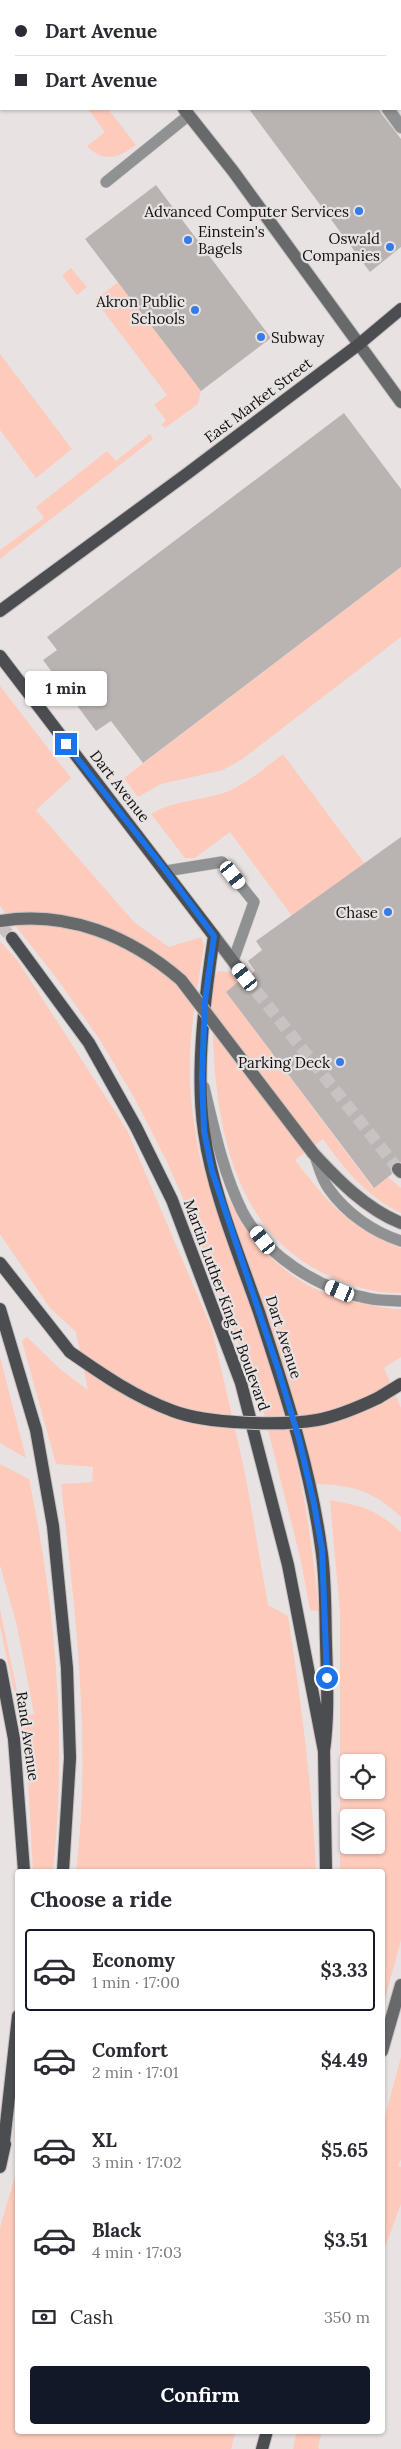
<!DOCTYPE html>
<meta charset="utf-8">
<style>
body{margin:0;font-family:Lora,serif;background:#f2f2f3;color:#2b2b33;height:100vh;display:flex;flex-direction:column;font-size:19px;white-space:nowrap}
*{box-sizing:border-box;margin:0}
p{font-size:16px;color:#7c7c81}
.icon{flex:none;width:28px;height:28px;fill:none;stroke:currentColor;stroke-width:2;stroke-linecap:round;stroke-linejoin:round}
.map{position:relative;flex:1;overflow:hidden}
.panel{position:absolute;left:15px;top:1869px;width:370px;height:565px;display:flex;flex-direction:column;background:#fff;border-radius:5px;box-shadow:0 1px 4px #0004}
.panel>*{flex:none}
.top-card{position:absolute;left:0px;top:0px;width:401px;height:110px;box-shadow:0 1px 4px #0004;display:grid;align-content:center;height:110px;padding:0 15px;background:#fff}
.buttons{position:absolute;left:340px;top:1754px;display:grid;gap:10px}
.buttons a{display:grid;place-items:center;width:45px;height:45px;border-radius:5px;background:#fff;box-shadow:0 1px 4px #0004;font-size:25px}
.end{position:absolute;width:22px;height:22px;margin:-11px;border:6px solid #1a73e8;background:#fff;box-shadow:0 0 0 2px #fff}
.from{border-radius:50%}
.bubble{position:absolute;height:35px;border-radius:5px;background:#fff;box-shadow:0 1px 4px #0004;font-size:16px;font-weight:800;line-height:35px;text-align:center}
.car{position:absolute;width:15px;height:30px;margin:-15px -8px;border-radius:6px;box-shadow:0 0 4px 1px #0007;background:linear-gradient(#fff 24%,#345 0 40%,#fff 0 76%,#345 0 86%,#fff 0)}
.top-card b{display:flex;align-items:center;gap:18px;height:48px;font-size:19px}
.top-card b+b{border-top:1px solid #e1e1e2}
.top-card i{width:12px;height:12px;background:#2b2b33}
ul{padding:0;list-style:none}
li{display:flex;align-items:center;gap:15px;height:82px;margin:0 10px 8px;padding:0 5px;border:2px solid transparent;border-radius:5px}
li div{flex:1}
li b{display:block;font-size:19px}
li em{font-style:normal;font-weight:800}
li.selected{border-color:#111827}
li>.icon{width:45px;height:45px;stroke-width:1.5}
h2{padding:0 15px;font-size:22px;line-height:60px}
.pay{display:flex;align-items:center;gap:12px;height:55px;padding:0 15px;font-size:19px}
.pay p{margin-inline-start:auto}
.primary-button{display:flex;gap:10px;margin-top:auto;padding:10px 15px}
.primary-button a{flex:1;height:58px;border-radius:5px;background:#111827;color:#fff;font-size:20px;font-weight:800;line-height:58px;text-align:center}
.map>svg:first-child{display:block}
</style>
<div class="map">
<svg width="401" height="2449" viewBox="0 0 401 2449">
<rect width="100%" height="100%" fill="#e8e3e2"/>
<path fill="#fdcabb" fill-rule="evenodd" d="M 88,109 L 108,109 L 136,145 C 119,158 103,163 87,146 L 105,132 Z
M 71,268 L 87,287 L 77,295 L 62,275 Z
M 118,282 L 201,391 L 198,404 L 165,428 L 161,425 L 166,420 L 154,405 L 167,395 L 95,300 Z
M 0,354 L 72,449 L 36,478 L 0,430 Z
M 150,434 L 153,439 L 0,559 L 0,550 L 44,518 L 36,507 L 107,451 L 116,461 Z
M 401,567 L 401,637 L 241,760 L 223,770 L 161,784 L 138,797 L 124,778 Z
M 0,686 L 71,778 L 36,810 L 135,923 L 169,947 L 201,937 L 204,946 C 197,991 188,1036 190,1081 C 191,1106 195,1130 199,1154 C 229,1250 267,1345 292,1442 C 306,1498 313,1554 319,1611 L 310,1610 L 301,1561 L 262,1406 L 189,1212 L 167,1162 L 135,1099 L 100,1040 L 58,980 L 0,906 Z
M 283,754 L 365,864 L 292,916 L 230,832 L 195,858 L 185,858 L 151,814 C 176,799 203,801 229,791 C 249,782 266,767 283,754 Z
M 0,941 L 18,961 L 127,1130 L 212,1329 L 245,1473 L 268,1605 L 288,1616 C 301,1701 312,1785 316,1871 L 76,1871 C 92,1742 75,1612 61,1484 L 92,1482 L 93,1467 L 56,1464 L 22,1341 L 27,1337 L 60,1369 L 88,1390 L 76,1332 L 50,1308 L 0,1234 Z
M 218,971 L 229,972 L 239,982 L 226,992 L 373,1188 L 388,1177 L 401,1188 L 401,1213 C 366,1196 345,1170 323,1139 L 295,1160 C 330,1205 347,1226 401,1248 L 401,1293 C 375,1294 348,1285 325,1274 C 216,1221 212,1085 212,980 Z
M 228,1198 C 260,1256 299,1294 367,1304 C 378,1306 390,1310 401,1309 L 401,1357 L 384,1368 L 401,1408 L 401,1517 C 373,1491 354,1485 316,1484 L 285,1370 L 226,1199 Z
M 0,1357 L 26,1458 L 0,1443 Z
M 0,1464 L 29,1479 C 56,1608 67,1740 53,1871 L 33,1871 L 28,1781 L 18,1717 L 34,1714 L 17,1626 L 0,1565 Z
M 330,1500 C 365,1507 374,1508 401,1532 L 401,1940 L 383,2006 L 382,1871 L 340,1871 L 340,1613 ZM 349,1762 L 376,1762 L 376,1790 L 349,1790 ZM 349,1818 L 376,1818 L 376,1845 L 349,1845 Z
M 0,1609 L 17,1691 L 14,1691 L 0,1626 Z
M 401,2057 L 401,2159 L 398,2166 L 401,2167 L 401,2204 L 383,2253 L 383,2124 Z
M 17,2169 L 18,2431 L 236,2431 L 231,2449 L 0,2449 L 0,2228 Z
M 297,2431 L 322,2431 L 318,2446 L 319,2449 L 293,2449 Z"/>
<path fill="#b9b4b2" d="M 249,109 L 378,109 L 401,139 L 401,247 L 370,272 Z
M 156,185 L 271,338 L 201,391 L 85,239 Z
M 344,413 L 401,489 L 401,567 L 143,763 L 111,721 L 96,731 L 43,660 L 57,650 L 47,637 Z
M 401,837 L 401,1162 L 393,1163 L 390,1167 L 392,1174 L 374,1188 L 226,992 L 238,982 L 246,985 L 252,981 L 252,973 L 255,971 L 248,961 L 262,950 L 256,941 Z"/>
<g fill="none" stroke-linecap="round" stroke-linejoin="round">
<path stroke="#c8c3c2" stroke-width="12" stroke-dasharray="12 6" stroke-linecap="butt" d="M 245,977 L 398,1169"/>
<path stroke="#c8c3c2" stroke-width="12" stroke-dasharray="12 6" stroke-linecap="butt" d="M 0,925 L 12,938"/>
<defs>
<path id="lane" d="M 106,182 L 189,115
M 166,871 L 222,862 L 254,902 L 233,961
M 204,1087 C 214,1129 223,1172 242,1211 C 265,1255 318,1289 367,1298 C 378,1301 390,1300 401,1301
M 315,1156 C 319,1167 322,1180 329,1189 C 346,1213 373,1232 401,1241"/>
<path id="street" d="M 305,0 L 306,1
M 388,109 L 401,127"/>
<path id="secondary" d="M 0,6 L 1,6
M 184,109 L 233,171 L 401,402
M 214,936 L 245,977
M 313,1153 C 338,1180 366,1209 401,1223
M 398,1169 L 401,1172
M 382,2051 L 401,1985"/>
<path id="primary" d="M 0,611 L 188,473 L 358,345 L 401,309
M 0,656 L 214,936 C 205,996 195,1072 204,1132 C 213,1194 239,1254 259,1312 C 284,1389 310,1466 321,1547 C 326,1578 325,1611 326,1643 C 327,1680 329,1714 324,1751
M 12,938 L 89,1043 L 136,1127 L 172,1200 L 241,1383 L 288,1565 L 324,1751 L 326,1871
M 0,1263 L 70,1352
M 0,1309 L 36,1430 L 53,1526 L 67,1668 L 70,1758 L 63,1871
M 378,1398 L 401,1384
M 0,1665 L 14,1739 L 24,1871
M 3,2151 L 18,2016
M 0,2167 L 5,2144
M 262,2449 L 267,2431"/>
</defs>
<use href="#lane" stroke="#c6c1c0" stroke-width="12"/>
<use href="#street" stroke="#c6c1c0" stroke-width="14"/>
<use href="#secondary" stroke="#c6c1c0" stroke-width="14"/>
<use href="#primary" stroke="#c6c1c0" stroke-width="14"/>
<use href="#lane" stroke="#909192" stroke-width="11"/>
<use href="#street" stroke="#909192" stroke-width="12"/>
<use href="#secondary" stroke="#67696b" stroke-width="12"/>
<use href="#primary" stroke="#4b4d50" stroke-width="12"/>
<defs>
<path id="secondary-bridge" d="M 0,921 C 67,910 130,936 181,980 L 313,1153"/>
<path id="primary-bridge" d="M 70,1352 C 103,1375 135,1397 173,1411 C 207,1424 281,1426 317,1420 C 339,1416 359,1407 378,1398"/>
</defs>
<use href="#secondary-bridge" stroke="#c6c1c0" stroke-width="14" stroke-linecap="butt"/>
<use href="#primary-bridge" stroke="#c6c1c0" stroke-width="14" stroke-linecap="butt"/>
<use href="#secondary-bridge" stroke="#67696b" stroke-width="12"/>
<use href="#primary-bridge" stroke="#4b4d50" stroke-width="12"/>
</g>
<g fill="none" stroke-linecap="round" stroke-linejoin="round">
<path stroke="#1a73e8" stroke-width="6" d="M 66,744 L 166,871 L 214,936 L 205,1001 L 202,1077 L 204,1131 L 212,1171 L 279,1372 L 299,1439 L 314,1504 L 322,1549 L 327,1678"/>
</g>
<g fill="#357be9" stroke="#e8e3e2" stroke-width="2">
<circle cx="359" cy="211" r="5"/>
<circle cx="188" cy="240" r="5"/>
<circle cx="390" cy="247" r="5"/>
<circle cx="195" cy="310" r="5"/>
<circle cx="261" cy="337" r="5"/>
<circle cx="388" cy="912" r="5"/>
<circle cx="340" cy="1062" r="5"/>
</g>
<g text-anchor="middle" dominant-baseline="central" stroke-width="4.5" stroke-linejoin="round" paint-order="stroke">
<g font-size="15" fill="#11100f" stroke="#e8e3e2" text-anchor="end">
<text x="349" y="211">Advanced Computer Services</text>
<text x="198" y="231" text-anchor="start">Einstein's<tspan x="198" dy="17">Bagels</tspan></text>
<text x="380" y="238">Oswald<tspan x="380" dy="17">Companies</tspan></text>
<text x="185" y="301">Akron Public<tspan x="185" dy="17">Schools</tspan></text>
<text x="271" y="337" text-anchor="start">Subway</text>
<text x="378" y="912">Chase</text>
<text x="330" y="1062">Parking Deck</text>
</g>
<g font-size="15" fill="#11100f" stroke="#e8e3e2">
<text transform="translate(258 400) rotate(-37)">East Market Street</text>
<text transform="translate(120 786) rotate(52)">Dart Avenue</text>
<text transform="translate(227 1305) rotate(70)">Martin Luther King Jr Boulevard</text>
<text transform="translate(284 1337) rotate(72)">Dart Avenue</text>
<text transform="translate(28 1736) rotate(82)">Rand Avenue</text>
</g>
</g>
</svg>
<div class="buttons">
<a><svg class="icon" aria-label="locate" viewBox="0 0 24 24"><circle cx="12" cy="12" r="6"/><path d="M12 2v4M12 18v4M2 12h4M18 12h4"/></svg></a>
<a><svg class="icon" aria-label="layers" viewBox="0 0 24 24"><path d="M12 4l9 5-9 5-9-5zM3 14l9 5 9-5"/></svg></a>
</div>
<i class="end from" style="left:327px;top:1678px"></i>
<i class="end" style="left:66px;top:744px"></i>
<div class="bubble" style="left:25px;top:671px;width:82px">1 min</div>
<i class="car" style="left:233px;top:875px;rotate:142deg"></i>
<i class="car" style="left:245px;top:977px;rotate:322deg"></i>
<i class="car" style="left:263px;top:1240px;rotate:323deg"></i>
<i class="car" style="left:340px;top:1291px;rotate:293deg"></i>
<div class="top-card">
<b><i class="from"></i>Dart Avenue</b>
<b><i></i>Dart Avenue</b>
</div>
<section class="panel">
<h2>Choose a ride</h2>
<ul>
<li class="selected"><svg class="icon" aria-label="car" viewBox="0 0 24 24"><path d="M5 17H2v-5l4-1 3-4h7l3 4 3 1v5h-3M9 17h6M6 11h13"/><circle cx="7" cy="17" r="2"/><circle cx="17" cy="17" r="2"/></svg><div><b>Economy</b><p>1 min · 17:00</p></div><em>$3.33</em></li>
<li><svg class="icon" aria-label="car" viewBox="0 0 24 24"><path d="M5 17H2v-5l4-1 3-4h7l3 4 3 1v5h-3M9 17h6M6 11h13"/><circle cx="7" cy="17" r="2"/><circle cx="17" cy="17" r="2"/></svg><div><b>Comfort</b><p>2 min · 17:01</p></div><em>$4.49</em></li>
<li><svg class="icon" aria-label="car" viewBox="0 0 24 24"><path d="M5 17H2v-5l4-1 3-4h7l3 4 3 1v5h-3M9 17h6M6 11h13"/><circle cx="7" cy="17" r="2"/><circle cx="17" cy="17" r="2"/></svg><div><b>XL</b><p>3 min · 17:02</p></div><em>$5.65</em></li>
<li><svg class="icon" aria-label="car" viewBox="0 0 24 24"><path d="M5 17H2v-5l4-1 3-4h7l3 4 3 1v5h-3M9 17h6M6 11h13"/><circle cx="7" cy="17" r="2"/><circle cx="17" cy="17" r="2"/></svg><div><b>Black</b><p>4 min · 17:03</p></div><em>$3.51</em></li>
</ul>
<div class="pay"><svg class="icon" aria-label="cash" viewBox="0 0 24 24"><path d="M3 7h18v10H3z"/><circle cx="12" cy="12" r="2"/></svg>Cash<p>350 m</p></div>
<div class="primary-button"><a>Confirm</a></div>
</section>
</div>
